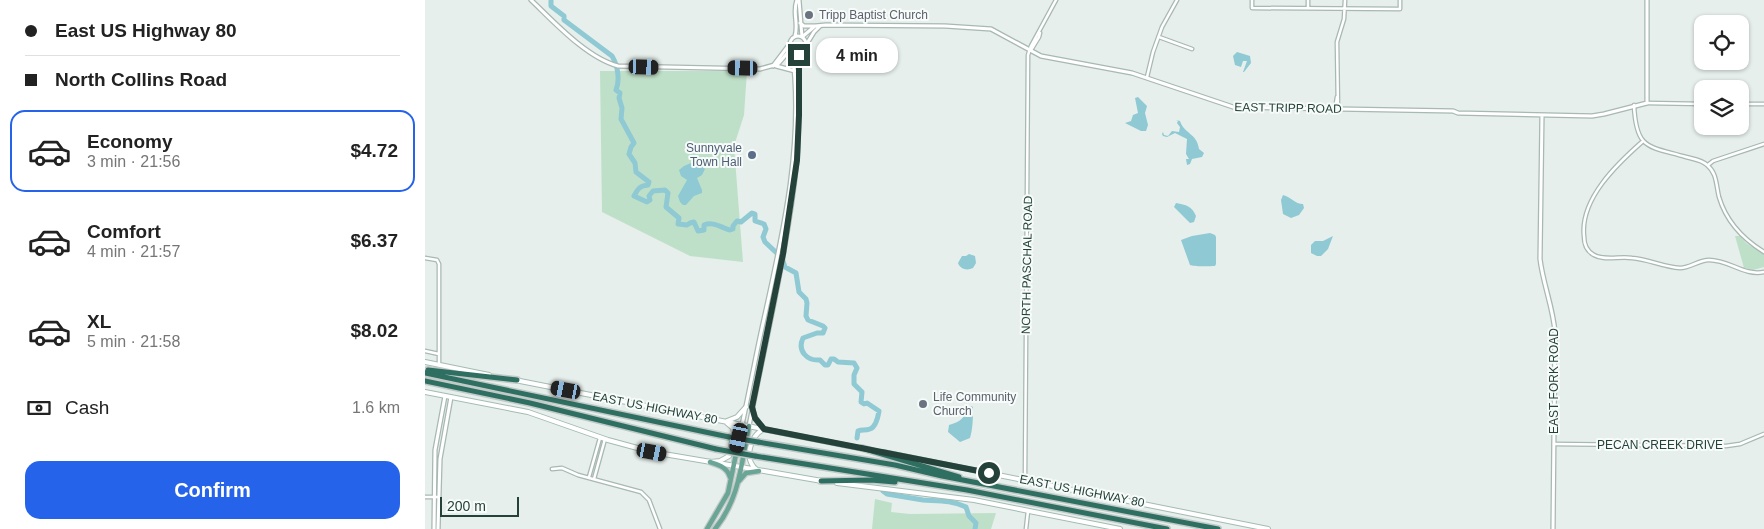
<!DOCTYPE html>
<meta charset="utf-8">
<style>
body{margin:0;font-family:Arial,sans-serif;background:#f2f2f2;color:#222;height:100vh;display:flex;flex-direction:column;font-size:19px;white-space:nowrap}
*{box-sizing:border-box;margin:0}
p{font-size:16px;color:#767676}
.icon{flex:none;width:28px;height:28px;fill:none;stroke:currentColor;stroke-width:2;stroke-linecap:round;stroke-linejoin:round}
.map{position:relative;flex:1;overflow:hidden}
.drawer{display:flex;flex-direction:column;background:#fff;width:425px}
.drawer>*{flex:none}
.hud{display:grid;align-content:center;height:110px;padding:0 25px;background:#fff}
.tools{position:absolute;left:1269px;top:15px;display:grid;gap:10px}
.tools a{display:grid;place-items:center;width:55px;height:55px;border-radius:10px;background:#fff;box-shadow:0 1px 4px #0004;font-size:25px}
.scale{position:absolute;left:15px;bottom:12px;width:79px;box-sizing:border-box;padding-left:5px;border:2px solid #24423a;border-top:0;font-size:14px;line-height:18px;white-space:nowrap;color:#24423a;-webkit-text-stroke:4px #f7fbf9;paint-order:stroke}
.end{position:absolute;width:22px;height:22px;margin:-11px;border:6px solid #24423a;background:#fff;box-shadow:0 0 0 2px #fff}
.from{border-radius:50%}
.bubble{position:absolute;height:35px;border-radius:15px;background:#fff;box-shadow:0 1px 4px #0004;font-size:16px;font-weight:800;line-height:35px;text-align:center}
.car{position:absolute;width:15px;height:30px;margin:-15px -8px;border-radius:6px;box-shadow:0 0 4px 1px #0007;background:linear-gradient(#222 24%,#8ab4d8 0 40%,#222 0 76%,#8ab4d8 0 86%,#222 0)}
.hud b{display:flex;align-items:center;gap:18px;height:48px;font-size:19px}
.hud b+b{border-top:1px solid #e0e0e0}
.hud i{width:12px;height:12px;background:#222}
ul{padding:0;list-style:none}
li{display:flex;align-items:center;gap:15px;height:82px;margin:0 10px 8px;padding:0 15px;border:2px solid transparent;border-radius:15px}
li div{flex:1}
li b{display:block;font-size:19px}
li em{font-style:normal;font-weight:800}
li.active{border-color:#2563eb}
li>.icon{width:45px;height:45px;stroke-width:1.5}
.pay{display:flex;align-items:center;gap:12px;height:55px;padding:0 25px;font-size:19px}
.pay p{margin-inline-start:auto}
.primary-button{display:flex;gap:10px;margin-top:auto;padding:10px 25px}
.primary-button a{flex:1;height:58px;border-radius:15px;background:#2563eb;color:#fff;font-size:20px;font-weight:800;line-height:58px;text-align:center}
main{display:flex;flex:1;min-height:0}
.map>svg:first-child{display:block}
</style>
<main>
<section class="drawer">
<div class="hud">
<b><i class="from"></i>East US Highway 80</b>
<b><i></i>North Collins Road</b>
</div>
<ul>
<li class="active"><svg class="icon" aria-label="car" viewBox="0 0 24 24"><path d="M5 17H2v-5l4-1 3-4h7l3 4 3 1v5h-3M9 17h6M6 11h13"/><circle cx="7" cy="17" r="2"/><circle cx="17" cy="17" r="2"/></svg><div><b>Economy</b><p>3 min · 21:56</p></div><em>$4.72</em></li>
<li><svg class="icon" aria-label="car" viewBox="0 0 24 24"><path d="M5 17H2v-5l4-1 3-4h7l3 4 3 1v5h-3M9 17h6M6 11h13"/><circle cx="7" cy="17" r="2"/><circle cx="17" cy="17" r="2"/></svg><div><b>Comfort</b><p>4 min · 21:57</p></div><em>$6.37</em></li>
<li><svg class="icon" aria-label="car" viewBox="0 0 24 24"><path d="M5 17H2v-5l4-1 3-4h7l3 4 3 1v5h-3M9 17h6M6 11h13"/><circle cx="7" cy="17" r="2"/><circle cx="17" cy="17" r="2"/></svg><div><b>XL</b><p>5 min · 21:58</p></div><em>$8.02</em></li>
</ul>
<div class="pay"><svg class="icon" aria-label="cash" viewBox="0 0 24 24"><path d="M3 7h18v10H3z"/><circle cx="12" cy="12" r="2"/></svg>Cash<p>1.6 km</p></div>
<div class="primary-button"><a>Confirm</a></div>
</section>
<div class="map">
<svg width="1339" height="529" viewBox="0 0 1339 529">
<rect width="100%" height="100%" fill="#e6efeb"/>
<path fill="#bfe0c8" d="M 175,71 L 322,71 L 319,115 L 309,146 L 318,262 L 265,256 L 177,212 Z
M 1310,236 L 1315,236 L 1321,243 L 1339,254 L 1339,267 L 1328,270 L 1319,268 Z
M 450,499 L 467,503 L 466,512 L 485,514 L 571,513 L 566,529 L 447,529 Z"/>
<path fill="#8ec9d4" d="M 812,52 L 825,56 L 826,63 L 819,72 L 818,72 L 822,61 L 818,61 L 816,67 L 810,65 L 808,56 Z
M 713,97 L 722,106 L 720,113 L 723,125 L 721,131 L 716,131 L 700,123 L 706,121 L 708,115 L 713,113 L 710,98 Z
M 751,120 L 755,121 C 759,134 772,133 774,149 L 779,153 L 777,157 L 767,159 L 765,164 L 762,165 L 761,159 L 764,159 L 761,154 L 762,139 L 750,133 L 742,137 L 738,136 L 737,134 L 738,132 L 739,135 L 743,136 L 747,131 L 754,132 L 755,127 L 752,123 L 753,121 Z
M 266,163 L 275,165 L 280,169 L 277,175 L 272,178 L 277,190 L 277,193 L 269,196 L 261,205 L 258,205 L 255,202 L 253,196 L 262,180 L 256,176 L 254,170 L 259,166 Z
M 858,195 C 866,197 870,204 878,204 L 879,208 L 874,215 L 866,218 L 858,214 L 856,200 Z
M 751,203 C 761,205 767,206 771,216 L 769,222 L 765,223 L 749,207 Z
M 785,233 L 790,235 L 791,237 L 791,264 L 790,266 C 785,266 769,267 765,265 L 756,240 L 767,236 Z
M 908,236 L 903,249 L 896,256 L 892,256 L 886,253 L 886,245 L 890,241 L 898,241 Z
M 544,254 L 550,256 L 551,263 L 548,268 C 542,271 535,269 533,263 L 537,256 L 541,256 Z
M 546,406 L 548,407 C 548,417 548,428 545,438 L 535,442 L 523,432 L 524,425 C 535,422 540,418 543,407 Z"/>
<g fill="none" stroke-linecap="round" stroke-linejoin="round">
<path stroke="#8ec9d4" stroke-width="5" d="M 126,0 L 126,6 L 139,16 L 139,20 L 187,56 C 193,66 195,80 191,90 L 195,93 L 194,98 L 197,108 L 196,119 L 209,143 L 206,147 L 204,154 L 210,163 L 211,172 L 224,182 L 223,185 C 214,186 213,189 209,196 L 222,202 L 225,200 L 224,196 L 228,191 L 240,190 L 243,193 L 241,207 L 254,218 L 253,224 L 262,225 L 265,223 L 269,222 L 273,231 L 279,230 L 279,225 C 288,221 297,228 305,230 L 308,229 L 308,226 L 312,221 L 316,222 L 327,213 L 330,214 L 330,221 L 339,224 L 341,229 L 338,237 L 340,242 L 357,258 L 360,267 L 371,273 L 374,292 L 381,299 L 382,303 L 381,316 L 383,320 L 398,326 L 400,328 L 398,333 L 392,333 L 378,338 C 372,351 382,361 395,360 L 400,365 L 403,365 L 406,359 L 409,359 L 413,362 L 429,363 L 432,368 L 429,375 L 429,384 L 437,392 L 436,402 L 439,404 L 442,403 L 454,411 C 453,417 451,427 445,429 C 440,431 437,429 433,431 L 432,438
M 458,491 L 462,494 C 474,496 486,498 498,500 C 513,501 527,500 541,507 L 544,516 L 551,523 L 550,529"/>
<defs>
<path id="minor" d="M 827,0 L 827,8 L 975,9 L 975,0
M 883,8 L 883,0
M 734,37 L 767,49
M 606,50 L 614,37 L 615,33
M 722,77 L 728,52 L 737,27 L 752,0
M 1222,103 L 1278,104
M 1315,104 L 1339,104
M 1209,105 C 1211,150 1223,146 1261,157 C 1268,159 1277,160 1282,165 C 1292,173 1291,185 1294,197 C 1301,221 1318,239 1339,252
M 910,110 L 912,97
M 913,110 L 912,42 L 919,19 L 920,0
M 1217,142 C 1192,164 1155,199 1159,236 C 1159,244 1161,251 1169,255 C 1179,261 1195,256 1207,258 C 1223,259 1238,267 1255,268 C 1265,268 1274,260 1284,260 C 1305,260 1318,276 1339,272
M 1283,165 L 1288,161 L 1339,144
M 0,258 L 12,260 L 14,264 L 14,354 L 0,351
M 14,354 L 14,365
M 1129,444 L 1301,446 L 1315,444 L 1339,434
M 127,469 L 137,468 L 153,475 L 216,492 L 224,500 L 235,529
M 164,477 L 175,438
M 169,479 L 180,439
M 600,480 L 603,55 L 606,46 L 631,0
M 0,497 L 14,497
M 601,529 L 603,511"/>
<path id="tertiary" d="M 106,0 C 129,22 162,58 193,66 L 335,69 L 353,64 L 366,49
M 374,0 L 377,37
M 375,23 L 379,26 L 390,26
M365 44a8 8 0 1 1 16 0a8 8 0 1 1-16 0Z
M 370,36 C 374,24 367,12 372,0
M 377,37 L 390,26 L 401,25 L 520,26 L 566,29 L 616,56 L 707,73 L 808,107 L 1028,111 L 1033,113 L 1167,116 L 1179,114 L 1222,103 L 1222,0
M 381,45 L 389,32 L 395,26
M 348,66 L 364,45
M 351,66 L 370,71
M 1117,115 L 1115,259 C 1118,284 1128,307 1130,332 L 1128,529
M 317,425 C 324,393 330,360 337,328 C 357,238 380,143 367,50
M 324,426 C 341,338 363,249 372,160 C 375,126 373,92 373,58 L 377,51
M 9,529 L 10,450 L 20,396
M 13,529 L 15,459 L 26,397"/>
<path id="secondary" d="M 0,362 L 64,375
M 90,380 L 439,449
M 0,392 L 103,412 L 183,440 L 227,452 L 286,462
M 327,407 L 330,418 L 339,429
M 302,421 L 312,417 L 321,407
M 458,452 L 843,529
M 286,462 L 295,461 L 304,456 L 309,433 L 308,428 L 302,423
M 293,463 L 397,481
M 332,470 C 318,460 325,435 339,429
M 412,483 L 549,500 L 695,529"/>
<path id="primary" d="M 285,462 C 294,465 302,467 305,477
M 314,481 L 321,473 L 334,471
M 282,529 L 303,493 L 317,425
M 290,529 C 315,498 316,464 324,426"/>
<path id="motorway" d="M 3,370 L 92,380
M 0,373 L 304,437
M 0,381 L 105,403 L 291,449
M 333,442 L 470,465 L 517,476 L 793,529
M 437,448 L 534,477
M 330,456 L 542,490 L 742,529
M 396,481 L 446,480 L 470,482"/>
</defs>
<use href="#minor" stroke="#a8b8b2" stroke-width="5"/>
<use href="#tertiary" stroke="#a8b8b2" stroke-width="5.5"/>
<use href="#secondary" stroke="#a4bbb3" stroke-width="6"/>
<use href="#primary" stroke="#c2cac8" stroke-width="7"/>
<use href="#motorway" stroke="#c2cac8" stroke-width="8"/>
<use href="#minor" stroke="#fff" stroke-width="2.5"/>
<use href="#tertiary" stroke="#fff" stroke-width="3"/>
<use href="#secondary" stroke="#fff" stroke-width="4"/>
<use href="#primary" stroke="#6aa596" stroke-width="4.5"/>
<use href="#motorway" stroke="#2f6f62" stroke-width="5"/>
<defs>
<path id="motorway-bridge" d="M 304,437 L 333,442
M 291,449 L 330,456"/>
</defs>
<use href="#motorway-bridge" stroke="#c2cac8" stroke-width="8" stroke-linecap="butt"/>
<use href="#motorway-bridge" stroke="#2f6f62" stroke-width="5"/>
</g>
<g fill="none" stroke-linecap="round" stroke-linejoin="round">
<path stroke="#24423a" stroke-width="6" d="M 374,55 L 374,115 L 372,160 L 358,254 L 327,407 L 330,418 L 339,429 L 564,473"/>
</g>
<g fill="#6b7280" stroke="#f7fbf9" stroke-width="2">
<circle cx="384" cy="15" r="5"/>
<circle cx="498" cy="404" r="5"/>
</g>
<circle fill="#5c6f8a" stroke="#f7fbf9" stroke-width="2" cx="327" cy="155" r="5"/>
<g text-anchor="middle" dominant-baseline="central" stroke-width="4" stroke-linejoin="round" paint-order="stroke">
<g font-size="12" fill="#5b616d" stroke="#f7fbf9" text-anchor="start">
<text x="394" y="15">Tripp Baptist Church</text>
<text x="508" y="397">Life Community<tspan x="508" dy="14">Church</tspan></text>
</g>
<g font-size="12" fill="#24423a" stroke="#f7fbf9">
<text transform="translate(863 108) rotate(1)">EAST TRIPP ROAD</text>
<text transform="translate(602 265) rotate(-89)">NORTH PASCHAL ROAD</text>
<text transform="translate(1129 381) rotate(-90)">EAST FORK ROAD</text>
<text transform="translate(230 408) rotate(11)">EAST US HIGHWAY 80</text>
<text x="1235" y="445">PECAN CREEK DRIVE</text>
<text transform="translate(657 491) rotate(11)">EAST US HIGHWAY 80</text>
</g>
<g font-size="12" fill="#4e5e75" stroke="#f7fbf9" text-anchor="end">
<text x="317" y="148">Sunnyvale<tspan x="317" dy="14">Town Hall</tspan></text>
</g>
</g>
</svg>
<div class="tools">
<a><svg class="icon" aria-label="locate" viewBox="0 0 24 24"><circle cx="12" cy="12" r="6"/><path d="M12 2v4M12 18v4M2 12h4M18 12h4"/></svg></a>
<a><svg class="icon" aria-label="layers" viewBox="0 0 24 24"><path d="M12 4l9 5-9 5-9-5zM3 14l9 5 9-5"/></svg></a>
</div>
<div class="scale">200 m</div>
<i class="end from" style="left:564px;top:473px"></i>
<i class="end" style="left:374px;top:55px"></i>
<div class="bubble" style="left:391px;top:38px;width:82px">4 min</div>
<i class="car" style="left:219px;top:67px;rotate:92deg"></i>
<i class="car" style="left:318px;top:68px;rotate:271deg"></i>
<i class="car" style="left:141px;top:390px;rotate:281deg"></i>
<i class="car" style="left:314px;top:438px;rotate:192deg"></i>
<i class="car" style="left:227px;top:452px;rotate:101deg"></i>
</div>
</main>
